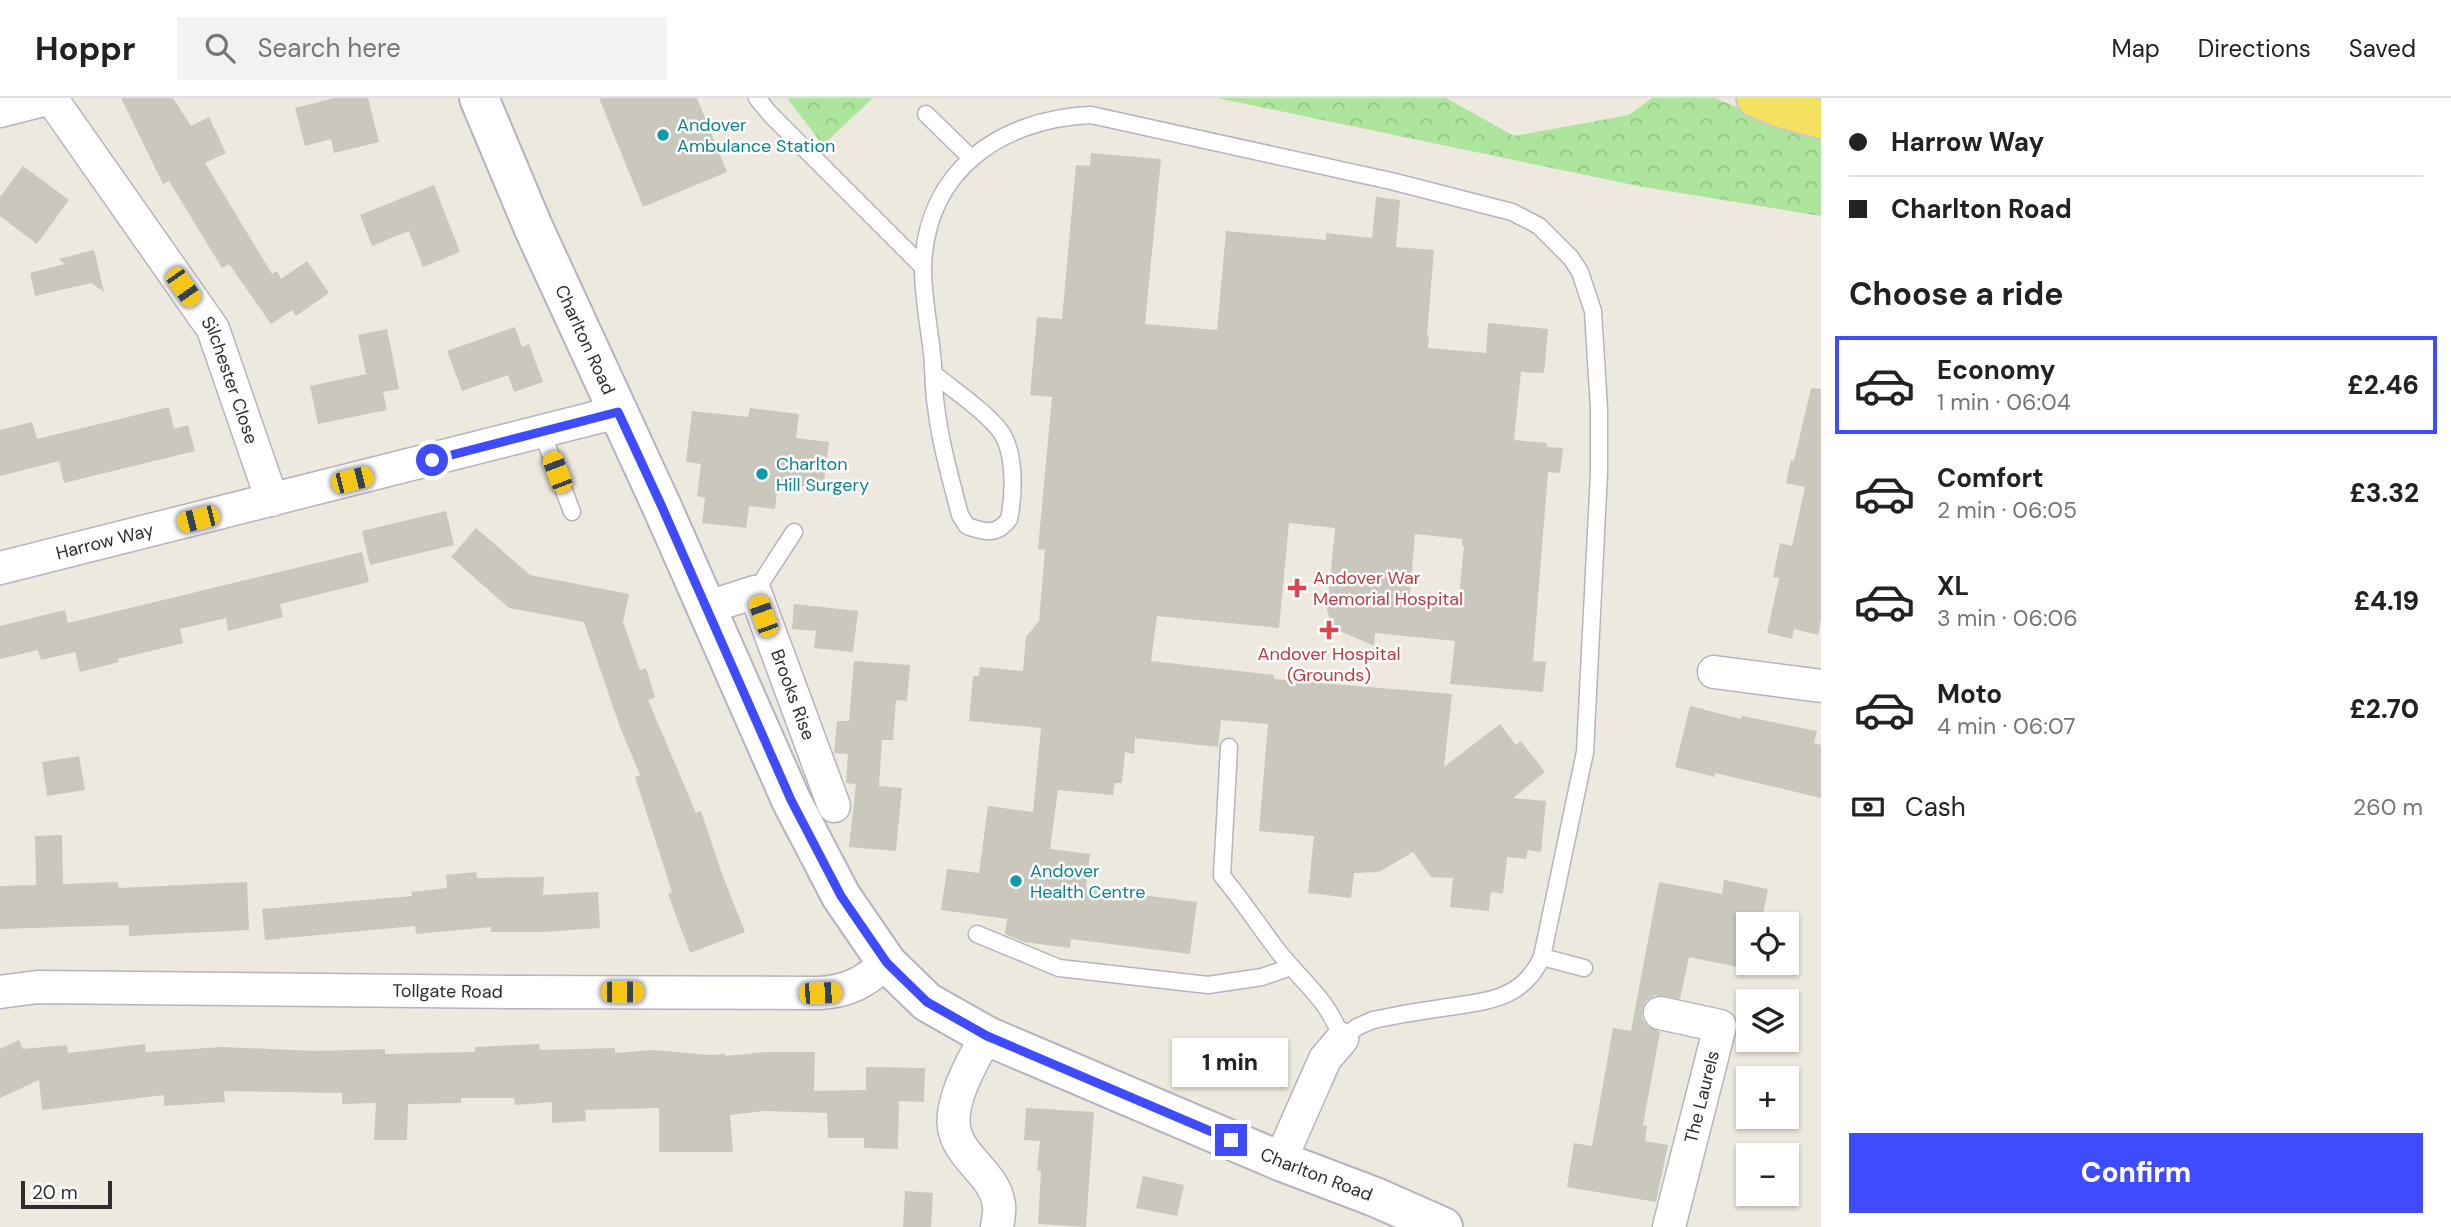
<!DOCTYPE html>
<meta charset="utf-8">
<style>
body{margin:0;font-family:"DM Sans",sans-serif;background:#f2f2f2;color:#222;height:100vh;display:flex;flex-direction:column;font-size:26px;white-space:nowrap}
*{box-sizing:border-box;margin:0}
p{font-size:23px;color:#767676}
.icon{flex:none;width:38px;height:38px;fill:none;stroke:currentColor;stroke-width:2;stroke-linecap:round;stroke-linejoin:round}
.map{position:relative;flex:1;overflow:hidden}
.drawer{display:flex;flex-direction:column;background:#fff;width:630px}
.drawer>*{flex:none}
.top-card{display:grid;align-content:center;height:154px;padding:0 28px;background:#fff}
.tools{position:absolute;left:1736px;top:814px;display:grid;gap:14px}
.tools a{display:grid;place-items:center;width:63px;height:63px;border-radius:0px;background:#fff;box-shadow:0 2px 5px #0004;font-size:35px}
.scale{position:absolute;left:21px;bottom:18px;width:91px;box-sizing:border-box;padding-left:7px;border:4px solid #2d2d2d;border-top:0;font-size:19px;line-height:24px;white-space:nowrap;color:#2d2d2d;-webkit-text-stroke:5px #fff;paint-order:stroke}
.end{position:absolute;width:32px;height:32px;margin:-16px;border:9px solid #3e4cfd;background:#fff;box-shadow:0 0 0 4px #fff}
.from{border-radius:50%}
.bubble{position:absolute;height:49px;border-radius:0px;background:#fff;box-shadow:0 2px 5px #0004;font-size:23px;font-weight:800;line-height:49px;text-align:center}
.car{position:absolute;width:21px;height:42px;margin:-21px -10px;border-radius:9px;box-shadow:0 0 5px 2px #0007;background:linear-gradient(#f5c518 24%,#345 0 40%,#f5c518 0 76%,#345 0 86%,#f5c518 0)}
.top-card b{display:flex;align-items:center;gap:24px;height:66px;font-size:26px}
.top-card b+b{border-top:2px solid #e0e0e0}
.top-card i{width:18px;height:18px;background:#222}
ul{padding:0;list-style:none}
li{display:flex;align-items:center;gap:21px;height:98px;margin:0 14px 10px;padding:0 14px;border:4px solid transparent;border-radius:0px}
li div{flex:1}
li b{display:block;font-size:26px}
li em{font-style:normal;font-weight:800}
li.selected{border-color:#3e4cfd}
li>.icon{width:63px;height:63px;stroke-width:1.5}
h2{padding:0 28px;font-size:32px;line-height:84px}
.pay{display:flex;align-items:center;gap:18px;height:77px;padding:0 28px;font-size:26px}
.pay p{margin-inline-start:auto}
.button{display:flex;gap:14px;margin-top:auto;padding:14px 28px}
.button a{flex:1;height:80px;border-radius:0px;background:#3e4cfd;color:#fff;font-size:28px;font-weight:800;line-height:80px;text-align:center}
header{display:flex;align-items:center;gap:42px;box-sizing:border-box;height:98px;padding:0 35px;background:#fff;border-bottom:2px solid #e0e0e0}
header strong{font-size:33px}
nav{display:flex;gap:38px;margin-inline-start:auto;font-size:24px}
.search{width:490px;height:63px;background:#f2f2f2;display:flex;align-items:center;gap:18px;box-sizing:border-box;padding:0 24px;border-radius:0px;color:#767676;font-size:26px}
main{display:flex;flex:1;min-height:0}
.map>svg:first-child{display:block}
</style>
<header>
<strong>Hoppr</strong>
<div class="search"><svg class="icon" aria-label="search" viewBox="0 0 24 24"><circle cx="10" cy="10" r="6"/><path d="M15 15l6 6"/></svg>Search here</div>
<nav><a>Map</a><a>Directions</a><a>Saved</a></nav>
</header>
<main>
<div class="map">
<svg width="1821" height="1129" viewBox="0 0 1821 1129">
<defs>
<pattern id="forest-crowns" width="20" height="18" patternUnits="userSpaceOnUse" patternTransform="scale(1.75)"><rect width="20" height="18" fill="#ace59b"/><path d="M2 6a3 3 0 1 1 6 0M12 15a3 3 0 1 1 6 0" fill="none" stroke="#94c586"/></pattern>
</defs>
<rect width="100%" height="100%" fill="#eee9df"/>
<path fill="url(#forest-crowns)" d="M 787,0 L 873,0 L 823,47 Z
M 1217,0 L 1446,0 L 1514,38 L 1629,17 L 1652,0 L 1715,0 L 1794,34 L 1821,40 L 1821,118 L 1643,89 Z"/>
<path fill="#cac7bd" fill-rule="evenodd" d="M 121,0 L 173,0 L 191,28 L 209,19 L 226,55 L 205,65 L 272,176 L 277,173 L 281,181 L 307,163 L 329,195 L 296,218 L 292,212 L 271,226 L 229,166 L 222,170 L 169,83 L 163,86 Z
M 334,0 L 368,0 L 379,44 L 334,55 L 331,41 L 305,48 L 295,10 Z
M 599,0 L 697,0 L 727,74 L 643,109 Z
M 1091,55 L 1161,61 L 1145,226 L 1217,232 L 1226,133 L 1326,142 L 1326,135 L 1372,140 L 1376,99 L 1400,102 L 1396,149 L 1434,152 L 1427,237 L 1429,238 L 1428,250 L 1486,255 L 1488,225 L 1548,231 L 1544,275 L 1521,274 L 1514,342 L 1547,345 L 1547,349 L 1563,350 L 1560,375 L 1548,374 L 1540,474 L 1533,563 L 1546,564 L 1543,594 L 1450,586 L 1455,543 L 1375,535 L 1374,548 L 1333,530 L 1327,512 L 1335,430 L 1289,425 L 1279,530 L 1157,518 L 1151,563 L 1274,577 L 1274,581 L 1452,596 L 1444,669 L 1500,626 L 1516,647 L 1521,643 L 1545,674 L 1513,700 L 1546,703 L 1541,754 L 1528,752 L 1526,761 L 1507,759 L 1503,796 L 1491,794 L 1489,813 L 1450,809 L 1453,780 L 1431,779 L 1413,754 L 1379,774 L 1354,775 L 1351,800 L 1308,795 L 1314,738 L 1259,733 L 1268,626 L 1221,622 L 1218,649 L 1135,640 L 1134,656 L 1125,654 L 1122,685 L 1115,685 L 1113,697 L 1058,692 L 1050,751 L 1090,756 L 1086,790 L 1197,804 L 1190,856 L 1071,841 L 1070,850 L 1024,844 L 1005,836 L 1007,821 L 941,812 L 947,771 L 979,775 L 988,708 L 1033,714 L 1041,630 L 969,623 L 973,578 L 979,578 L 980,569 L 1023,573 L 1026,539 L 1039,523 L 1045,452 L 1038,451 L 1052,299 L 1030,297 L 1037,219 L 1062,221 L 1076,67 L 1090,68 ZM 1415,436 L 1462,441 L 1462,448 L 1464,448 L 1458,510 L 1409,506 Z
M 23,68 L 69,102 L 37,146 L 0,118 L 0,99 Z
M 434,87 L 460,154 L 423,169 L 409,133 L 372,148 L 360,117 Z
M 94,152 L 104,194 L 91,185 L 35,198 L 30,175 L 65,166 L 58,161 Z
M 515,229 L 522,249 L 529,246 L 543,284 L 514,294 L 508,277 L 462,293 L 447,253 Z
M 387,231 L 399,291 L 383,294 L 387,312 L 318,326 L 310,288 L 366,276 L 358,237 Z
M 1811,290 L 1821,291 L 1821,521 L 1818,537 L 1794,531 L 1792,541 L 1767,535 L 1779,480 L 1773,479 L 1780,445 L 1792,448 L 1805,389 L 1786,385 L 1791,362 L 1794,363 Z
M 169,309 L 174,331 L 188,327 L 195,353 L 64,385 L 59,363 L 0,378 L 0,332 L 32,324 L 37,341 Z
M 750,310 L 799,316 L 796,340 L 829,344 L 823,391 L 778,385 L 775,411 L 749,408 L 746,430 L 702,425 L 705,400 L 697,398 L 701,366 L 686,364 L 692,313 L 748,319 Z
M 446,413 L 454,447 L 370,467 L 362,433 Z
M 476,430 L 530,477 L 629,496 L 623,524 L 640,572 L 646,570 L 655,599 L 648,602 L 696,715 L 701,713 L 722,776 L 745,834 L 690,855 L 668,796 L 672,794 L 635,679 L 640,677 L 620,629 L 584,524 L 509,510 L 451,459 Z
M 362,454 L 369,484 L 280,506 L 283,519 L 228,533 L 226,520 L 180,531 L 183,545 L 118,561 L 119,564 L 80,574 L 75,554 L 41,562 L 38,552 L 0,561 L 0,528 L 65,512 L 68,525 Z
M 794,506 L 858,513 L 853,554 L 814,550 L 816,533 L 792,531 Z
M 854,563 L 910,567 L 907,603 L 896,602 L 893,642 L 882,642 L 879,688 L 902,690 L 896,753 L 849,749 L 856,686 L 846,685 L 848,656 L 834,655 L 837,623 L 849,623 Z
M 1690,608 L 1741,621 L 1742,618 L 1817,633 L 1814,645 L 1821,647 L 1821,700 L 1715,675 L 1715,679 L 1675,669 Z
M 79,658 L 85,692 L 47,698 L 42,664 Z
M 62,737 L 63,786 L 118,784 L 119,790 L 247,784 L 249,832 L 129,838 L 129,827 L 0,831 L 0,788 L 36,787 L 35,738 Z
M 476,774 L 477,780 L 544,779 L 543,797 L 598,794 L 600,830 L 543,834 L 491,834 L 491,829 L 416,836 L 415,828 L 265,842 L 262,811 L 412,798 L 411,794 L 447,790 L 446,777 Z
M 1724,782 L 1768,791 L 1761,826 L 1748,826 L 1748,864 L 1754,864 L 1752,872 L 1689,859 L 1680,901 L 1655,897 L 1646,903 L 1642,912 L 1642,920 L 1647,928 L 1660,934 L 1643,1027 L 1647,1028 L 1645,1043 L 1668,1047 L 1656,1104 L 1567,1089 L 1574,1045 L 1592,1048 L 1613,930 L 1631,933 L 1659,784 L 1722,796 Z
M 19,942 L 23,951 L 67,947 L 68,955 L 145,946 L 146,954 L 222,949 L 317,953 L 385,951 L 385,956 L 475,954 L 475,949 L 539,946 L 540,952 L 615,950 L 615,955 L 655,952 L 707,957 L 725,956 L 725,958 L 766,954 L 815,954 L 814,993 L 866,992 L 866,969 L 925,970 L 924,1004 L 899,1003 L 898,1051 L 864,1050 L 864,1040 L 828,1040 L 827,1015 L 765,1013 L 730,1017 L 733,1054 L 659,1054 L 659,1010 L 585,1012 L 586,1023 L 552,1025 L 552,1004 L 515,1007 L 514,1000 L 461,1000 L 461,1005 L 408,1006 L 407,1042 L 374,1042 L 376,1005 L 342,1006 L 342,995 L 224,993 L 225,1004 L 164,1008 L 164,997 L 42,1012 L 39,982 L 0,1000 L 0,951 Z
M 1026,1010 L 1094,1014 L 1086,1129 L 1038,1126 L 1041,1073 L 1037,1072 L 1040,1043 L 1024,1042 Z
M 1143,1078 L 1184,1087 L 1177,1118 L 1136,1110 Z
M 905,1093 L 933,1095 L 931,1129 L 903,1129 Z"/>
<g fill="none" stroke-linecap="round" stroke-linejoin="round">
<defs>
<path id="service" d="M 757,0 L 770,16 L 923,169
M 926,16 L 971,60
M 934,276 C 952,291 994,319 1004,339 C 1015,361 1014,397 1009,421 C 997,438 984,434 967,428 L 960,417 C 951,382 940,344 936,308 C 933,291 934,273 932,255 C 929,228 923,199 923,171 C 925,73 1000,21 1091,17 L 1391,83 L 1512,114 L 1539,128 L 1571,160 L 1580,174 L 1593,213 L 1599,311 L 1599,375 L 1585,654 L 1542,859 C 1522,903 1485,903 1442,910 C 1419,913 1396,917 1373,922 L 1357,929 L 1342,941 C 1328,901 1303,885 1278,853 C 1259,828 1242,802 1222,778 L 1229,649
M 542,334 L 572,414
M 755,494 L 794,434
M 977,836 L 1059,870 L 1208,887 L 1262,879 L 1291,869
M 1542,859 L 1584,870"/>
<g id="minor">
<path id="s1" d="M 51,0 L 213,231 L 272,402"/>
<path d="M 0,13 L 51,0"/>
<path id="s2" d="M 0,470 L 618,314"/>
<path id="s3" d="M 706,510 L 755,494 L 834,708"/>
<path d="M 1714,574 L 1821,588"/>
<path id="s4" d="M 0,894 L 38,889 L 515,894 L 820,895 C 850,893 864,884 887,865"/>
<path d="M 1660,915 L 1720,928 L 1669,1129"/>
<path d="M 987,938 C 973,961 950,1002 954,1029 C 958,1060 995,1075 999,1107 C 1000,1114 998,1122 997,1129"/>
<path d="M 1280,1063 L 1325,961 L 1342,941"/>
</g>
<g id="tertiary">
<path id="s5" d="M 479,0 L 534,131 L 662,409 L 791,702 L 841,798 L 887,865 L 927,904 L 987,938 L 1280,1063 L 1375,1099 L 1443,1129"/>
</g>
<path id="primary" d="M 1756,0 L 1783,11 L 1821,21"/>
</defs>
<use href="#service" stroke="#b3b4c0" stroke-width="19"/>
<use href="#minor" stroke="#b3b4c0" stroke-width="35"/>
<use href="#tertiary" stroke="#b3b4c0" stroke-width="42"/>
<use href="#primary" stroke="#c8c8c8" stroke-width="42"/>
<use href="#service" stroke="#fff" stroke-width="16"/>
<use href="#minor" stroke="#fff" stroke-width="32"/>
<use href="#tertiary" stroke="#fff" stroke-width="38"/>
<use href="#primary" stroke="#f3e15f" stroke-width="38"/>
</g>
<g fill="none" stroke-linecap="round" stroke-linejoin="round">
<path stroke="#3e4cfd" stroke-width="9" d="M 432,362 L 618,314 L 662,409 L 791,702 L 841,798 L 887,865 L 927,904 L 987,938 L 1231,1042"/>
</g>
<g fill="#0f9aa8" stroke="#fff" stroke-width="2.5">
<circle cx="663" cy="37" r="7"/>
<circle cx="762" cy="376" r="7"/>
<circle cx="1016" cy="783" r="7"/>
</g>
<g fill="#e0444e" stroke="#fff" stroke-width="2.5">
<path d="M1293.5 479.5h7v7h7v7h-7v7h-7v-7h-7v-7h7z"/>
<path d="M1325.5 521.5h7v7h7v7h-7v7h-7v-7h-7v-7h7z"/>
</g>
<g text-anchor="middle" dominant-baseline="central" stroke-width="5" stroke-linejoin="round" paint-order="stroke">
<g font-size="18" fill="#0d838f" stroke="#fff" text-anchor="start">
<text x="677" y="27">Andover<tspan x="677" dy="21">Ambulance Station</tspan></text>
<text x="776" y="366">Charlton<tspan x="776" dy="21">Hill Surgery</tspan></text>
<text x="1030" y="773">Andover<tspan x="1030" dy="21">Health Centre</tspan></text>
</g>
<g font-size="18" fill="#2d2d2d" stroke="#fff">
<text stroke="none"><textPath href="#s5" startOffset="264">Charlton Road</textPath></text>
<text stroke="none"><textPath href="#s1" startOffset="336">Silchester Close</textPath></text>
<text stroke="none"><textPath href="#s2" startOffset="108">Harrow Way</textPath></text>
<text stroke="none"><textPath href="#s3" startOffset="161">Brooks Rise</textPath></text>
<text stroke="none"><textPath href="#s4" startOffset="448">Tollgate Road</textPath></text>
<text transform="translate(1702 999) rotate(-76)">The Laurels</text>
<text stroke="none"><textPath href="#s5" startOffset="1440">Charlton Road</textPath></text>
</g>
<g font-size="18" fill="#be3a42" stroke="#fff" text-anchor="start">
<text x="1313" y="480">Andover War<tspan x="1313" dy="21">Memorial Hospital</tspan></text>
<text x="1329" y="556" text-anchor="middle">Andover Hospital<tspan x="1329" dy="21">(Grounds)</tspan></text>
</g>
</g>
</svg>
<div class="tools">
<a><svg class="icon" aria-label="locate" viewBox="0 0 24 24"><circle cx="12" cy="12" r="6"/><path d="M12 2v4M12 18v4M2 12h4M18 12h4"/></svg></a>
<a><svg class="icon" aria-label="layers" viewBox="0 0 24 24"><path d="M12 4l9 5-9 5-9-5zM3 14l9 5 9-5"/></svg></a>
<a>+</a>
<a>−</a>
</div>
<div class="scale">20 m</div>
<i class="end from" style="left:432px;top:362px"></i>
<i class="end" style="left:1231px;top:1042px"></i>
<div class="bubble" style="left:1172px;top:940px;width:116px">1 min</div>
<i class="car" style="left:183px;top:189px;rotate:145deg"></i>
<i class="car" style="left:557px;top:374px;rotate:339deg"></i>
<i class="car" style="left:352px;top:382px;rotate:76deg"></i>
<i class="car" style="left:198px;top:421px;rotate:256deg"></i>
<i class="car" style="left:763px;top:518px;rotate:340deg"></i>
<i class="car" style="left:622px;top:894px;rotate:90deg"></i>
<i class="car" style="left:820px;top:895px;rotate:88deg"></i>
</div>
<section class="drawer">
<div class="top-card">
<b><i class="from"></i>Harrow Way</b>
<b><i></i>Charlton Road</b>
</div>
<h2>Choose a ride</h2>
<ul>
<li class="selected"><svg class="icon" aria-label="car" viewBox="0 0 24 24"><path d="M5 17H2v-5l4-1 3-4h7l3 4 3 1v5h-3M9 17h6M6 11h13"/><circle cx="7" cy="17" r="2"/><circle cx="17" cy="17" r="2"/></svg><div><b>Economy</b><p>1 min · 06:04</p></div><em>£2.46</em></li>
<li><svg class="icon" aria-label="car" viewBox="0 0 24 24"><path d="M5 17H2v-5l4-1 3-4h7l3 4 3 1v5h-3M9 17h6M6 11h13"/><circle cx="7" cy="17" r="2"/><circle cx="17" cy="17" r="2"/></svg><div><b>Comfort</b><p>2 min · 06:05</p></div><em>£3.32</em></li>
<li><svg class="icon" aria-label="car" viewBox="0 0 24 24"><path d="M5 17H2v-5l4-1 3-4h7l3 4 3 1v5h-3M9 17h6M6 11h13"/><circle cx="7" cy="17" r="2"/><circle cx="17" cy="17" r="2"/></svg><div><b>XL</b><p>3 min · 06:06</p></div><em>£4.19</em></li>
<li><svg class="icon" aria-label="car" viewBox="0 0 24 24"><path d="M5 17H2v-5l4-1 3-4h7l3 4 3 1v5h-3M9 17h6M6 11h13"/><circle cx="7" cy="17" r="2"/><circle cx="17" cy="17" r="2"/></svg><div><b>Moto</b><p>4 min · 06:07</p></div><em>£2.70</em></li>
</ul>
<div class="pay"><svg class="icon" aria-label="cash" viewBox="0 0 24 24"><path d="M3 7h18v10H3z"/><circle cx="12" cy="12" r="2"/></svg>Cash<p>260 m</p></div>
<div class="button"><a>Confirm</a></div>
</section>
</main>
